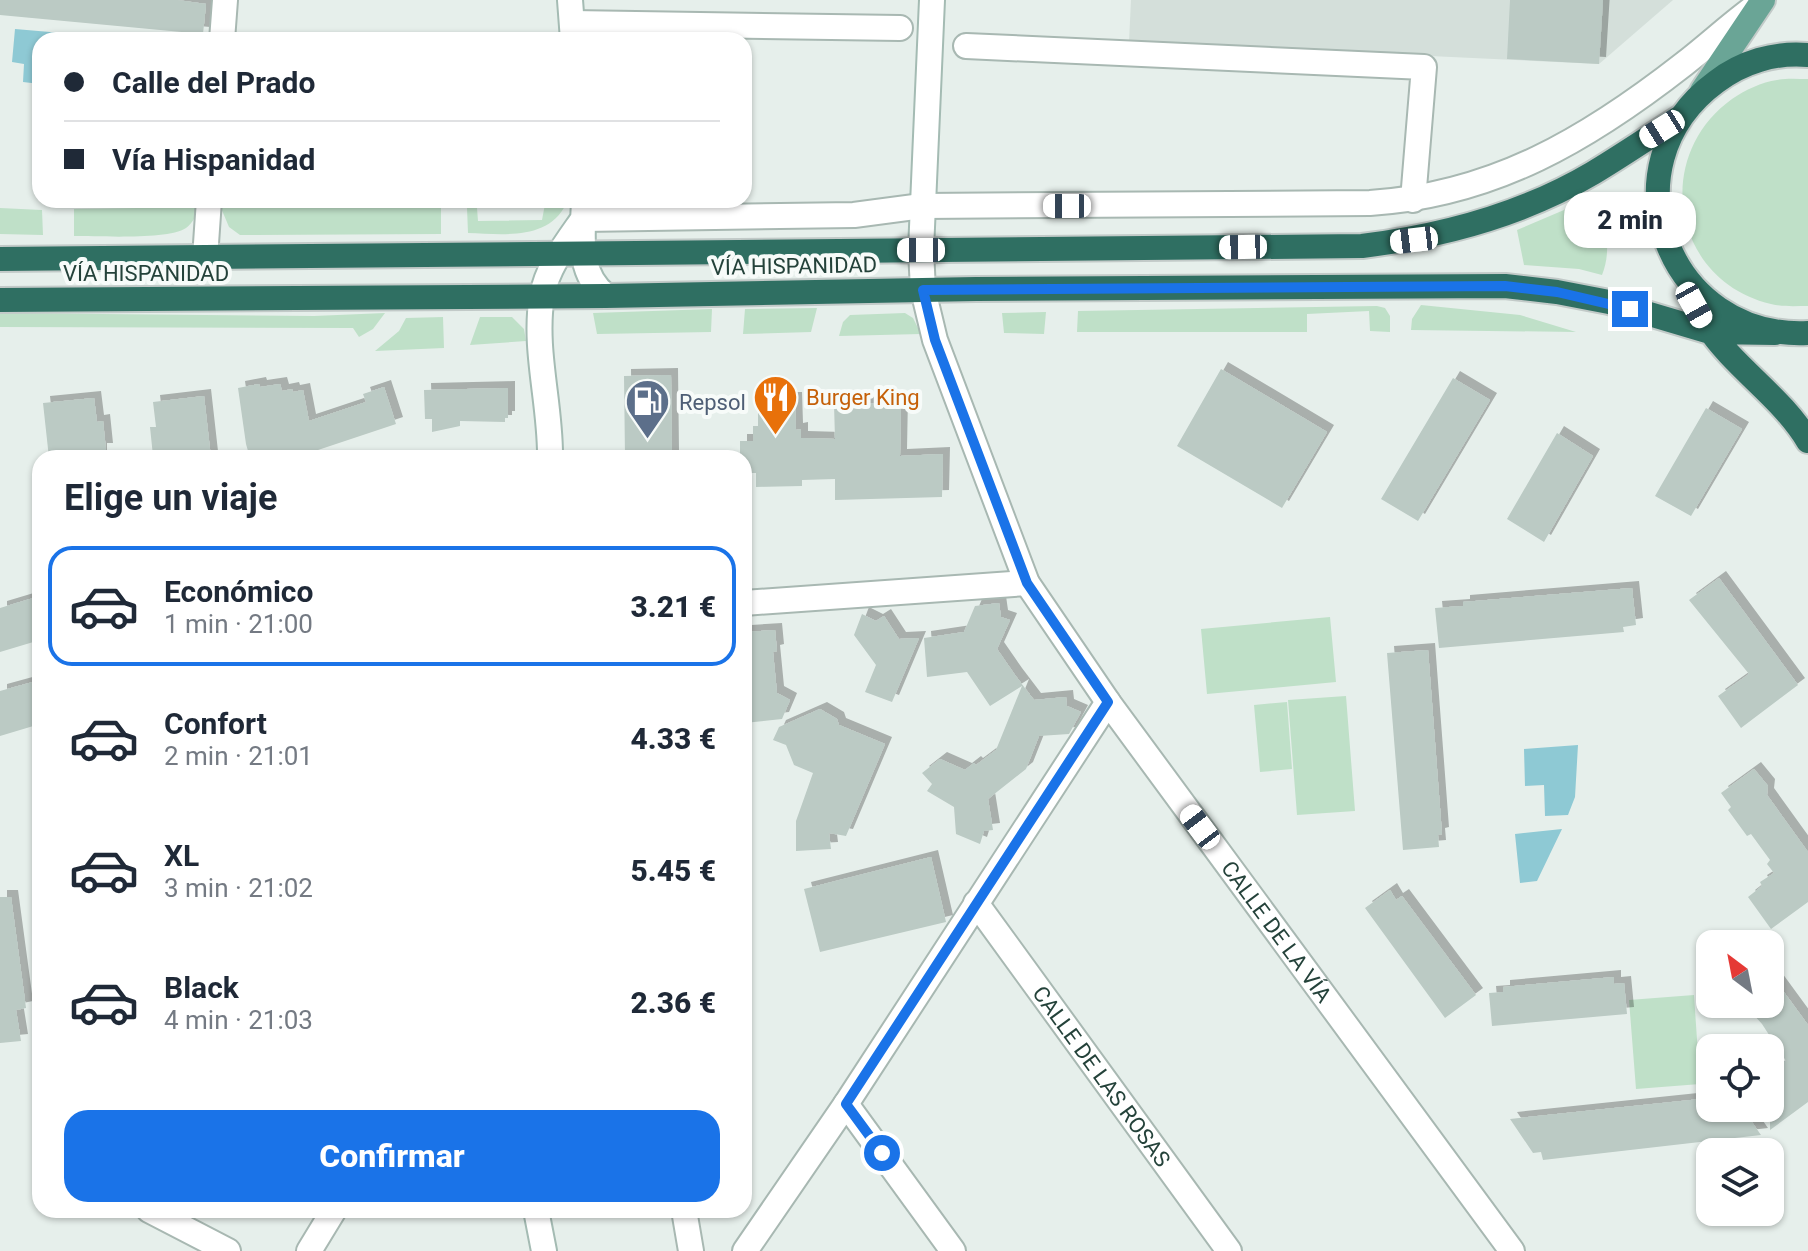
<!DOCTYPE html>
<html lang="es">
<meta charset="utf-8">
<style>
body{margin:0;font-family:Roboto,sans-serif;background:#f2f2f3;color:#1f2937;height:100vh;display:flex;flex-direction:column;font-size:30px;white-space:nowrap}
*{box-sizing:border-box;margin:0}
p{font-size:26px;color:#747a83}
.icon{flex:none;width:44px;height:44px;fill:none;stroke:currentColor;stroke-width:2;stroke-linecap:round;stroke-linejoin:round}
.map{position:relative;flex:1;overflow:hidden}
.sheet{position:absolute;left:32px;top:450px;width:720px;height:768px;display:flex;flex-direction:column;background:#fff;border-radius:24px;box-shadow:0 2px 6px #0004}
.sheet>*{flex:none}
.hud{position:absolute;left:32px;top:32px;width:720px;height:176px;border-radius:24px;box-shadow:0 2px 6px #0004;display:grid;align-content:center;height:176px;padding:0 32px;background:#fff}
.needle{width:52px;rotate:328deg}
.controls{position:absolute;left:1696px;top:930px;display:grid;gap:16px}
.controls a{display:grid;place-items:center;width:88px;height:88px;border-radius:16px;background:#fff;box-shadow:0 2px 6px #0004;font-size:40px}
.end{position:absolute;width:36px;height:36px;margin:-18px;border:10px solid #1a73e8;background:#fff;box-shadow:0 0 0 4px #fff}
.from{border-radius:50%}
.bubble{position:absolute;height:56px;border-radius:24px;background:#fff;box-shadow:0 2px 6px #0004;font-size:26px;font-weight:800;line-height:56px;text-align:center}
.car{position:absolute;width:24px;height:48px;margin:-24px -12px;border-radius:10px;box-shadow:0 0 6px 2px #0007;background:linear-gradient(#fff 24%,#345 0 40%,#fff 0 76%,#345 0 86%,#fff 0)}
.hud b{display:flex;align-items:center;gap:28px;height:76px;font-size:30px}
.hud b+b{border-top:2px solid #e0e1e3}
.hud i{width:20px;height:20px;background:#1f2937}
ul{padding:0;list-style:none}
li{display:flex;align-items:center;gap:24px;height:120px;margin:0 16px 12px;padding:0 16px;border:4px solid transparent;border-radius:24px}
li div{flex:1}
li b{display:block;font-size:30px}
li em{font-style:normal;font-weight:800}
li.on{border-color:#1a73e8}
li>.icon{width:72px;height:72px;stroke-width:1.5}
h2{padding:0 32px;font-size:36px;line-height:96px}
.button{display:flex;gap:16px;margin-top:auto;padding:16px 32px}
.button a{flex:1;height:92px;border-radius:24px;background:#1a73e8;color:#fff;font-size:32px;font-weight:800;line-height:92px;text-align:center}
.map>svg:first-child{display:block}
</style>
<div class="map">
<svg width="1808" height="1251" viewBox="0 0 1808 1251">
<defs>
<filter id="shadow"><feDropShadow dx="7" dy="-7" stdDeviation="0" flood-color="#0004"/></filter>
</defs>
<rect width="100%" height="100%" fill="#e6efeb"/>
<path fill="#d4dfda" d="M 1131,0 L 1673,0 L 1599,64 L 1129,42 Z"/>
<path fill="#bfe0c8" d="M 1808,79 L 1808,306 C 1796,306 1782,307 1771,304 C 1673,281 1651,157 1732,99 C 1745,90 1762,82 1777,80 C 1787,78 1798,79 1808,79 Z
M 1590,194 C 1605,218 1613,248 1602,275 L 1579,269 L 1524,265 L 1517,230 L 1564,210 Z
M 545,204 L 566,204 C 548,241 502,234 468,233 L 467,208 L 477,208 L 478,221 L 542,220 Z
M 200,207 C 196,215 193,223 186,228 C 168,240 99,236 74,236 L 74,209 Z
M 0,208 L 42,210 L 43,235 L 0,234 Z
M 221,208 L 441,208 L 441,234 L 240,235 L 229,227 Z
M 1421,305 L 1520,315 L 1576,332 L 1411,330 L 1412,319 Z
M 1377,306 L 1385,308 L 1390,316 L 1390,332 L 1370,331 L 1369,311 L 1307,314 L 1307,332 L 1077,332 L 1078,311 Z
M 817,308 L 811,332 L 743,334 L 745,309 Z
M 712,309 L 711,332 L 597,334 L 593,313 Z
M 1046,312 L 1044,334 L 1004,333 L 1002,313 Z
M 0,313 L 314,316 L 385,313 L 373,329 L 359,337 L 353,328 L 0,327 Z
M 905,313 L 913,318 L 921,334 L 839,336 L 843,322 L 850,315 Z
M 443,317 L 444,348 L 375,351 L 399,331 L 406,318 Z
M 480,317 L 512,317 L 524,329 L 526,341 L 470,345 Z
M 1330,617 L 1336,682 L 1207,694 L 1201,629 Z
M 1346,696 L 1355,811 L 1297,815 L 1288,700 Z
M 1287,702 L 1292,769 L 1260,772 L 1254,705 Z
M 1694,995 L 1700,1084 L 1636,1089 L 1629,1000 Z"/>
<path fill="#8ec9d4" d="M 15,29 L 120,38 L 120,40 L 40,40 L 40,84 L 23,82 L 24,64 L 12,62 Z
M 1578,745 L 1575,797 L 1568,815 L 1545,816 L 1544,785 L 1525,786 L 1524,749 Z
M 1562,829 L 1537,881 L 1520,883 L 1515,834 Z"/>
<path fill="#bbcac4" filter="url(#shadow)" d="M 0,0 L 177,0 L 206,4 L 203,34 L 0,15 Z
M 1510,0 L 1603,0 L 1599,64 L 1507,59 Z
M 1221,369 L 1327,432 L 1282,508 L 1177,446 Z
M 671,375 L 672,458 L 625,458 L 624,376 Z
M 1453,378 L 1490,400 L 1418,521 L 1381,499 Z
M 259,384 L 260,387 L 280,384 L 282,391 L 292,389 L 293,392 L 303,390 L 309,421 L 366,402 L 363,394 L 384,387 L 396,424 L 294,458 L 250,458 L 246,444 L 238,388 Z
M 508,388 L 508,418 L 505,418 L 505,422 L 460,421 L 460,426 L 432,432 L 432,419 L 425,419 L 424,390 Z
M 204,396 L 211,458 L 160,458 L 159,455 L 153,456 L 150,427 L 156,427 L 153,402 Z
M 94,398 L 97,422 L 103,421 L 106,450 L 100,450 L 100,458 L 49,458 L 43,403 Z
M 758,399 L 795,399 L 796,430 L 801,429 L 801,438 L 835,439 L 834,404 L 901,403 L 900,456 L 943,454 L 942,497 L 835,500 L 835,479 L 802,480 L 802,486 L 756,487 L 756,473 L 744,473 L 744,458 L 740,458 L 740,441 L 753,441 L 753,426 L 758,426 Z
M 1706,408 L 1742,429 L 1691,516 L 1655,496 Z
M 1557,433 L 1593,456 L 1544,542 L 1507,519 Z
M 1719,578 L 1798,685 L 1741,728 L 1718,696 L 1749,674 L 1689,600 Z
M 1632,588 L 1636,625 L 1623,627 L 1624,632 L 1439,648 L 1435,608 L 1463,606 L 1463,602 Z
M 40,596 L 40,640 L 0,652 L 0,608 Z
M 999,603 L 1001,617 L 1010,620 L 997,649 L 1015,675 L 1034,700 L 1066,697 L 1067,706 L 1081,712 L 1069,734 L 1039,736 L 1026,769 L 988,799 L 993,830 L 984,831 L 980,844 L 956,834 L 954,807 L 927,791 L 932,784 L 922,773 L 940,759 L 965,770 L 974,763 L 976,765 L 996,750 L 1022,686 L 990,706 L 967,672 L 927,677 L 924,638 L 964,632 L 975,606 Z
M 862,614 L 876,621 L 884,616 L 899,639 L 919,638 L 892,702 L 865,692 L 876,665 L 854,635 Z
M 775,630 L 777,651 L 773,652 L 777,693 L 790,700 L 782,719 L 744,723 L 744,632 Z
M 1428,650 L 1442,834 L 1438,835 L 1439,847 L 1403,850 L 1387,653 Z
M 40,680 L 40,724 L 0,736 L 0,691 Z
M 820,709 L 837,719 L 839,725 L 885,744 L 846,836 L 829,833 L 831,849 L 796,851 L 796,821 L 813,773 L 794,765 L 786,745 L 773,740 L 779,727 Z
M 1754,769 L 1768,786 L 1767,795 L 1808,852 L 1808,902 L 1771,929 L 1748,897 L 1762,886 L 1760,882 L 1774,873 L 1767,864 L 1770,860 L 1751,834 L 1747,836 L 1728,810 L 1731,807 L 1721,793 Z
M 931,857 L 946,922 L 820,952 L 804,889 Z
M 1390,890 L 1396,900 L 1402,896 L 1476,995 L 1445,1018 L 1365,908 Z
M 0,897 L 11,897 L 26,1008 L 16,1010 L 21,1041 L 0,1043 Z
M 1770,973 L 1808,1025 L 1808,1102 L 1770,1130 L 1770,1080 L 1777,1076 L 1774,1071 L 1786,1061 L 1762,1024 L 1744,1004 L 1770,1004 Z
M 1614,977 L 1614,984 L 1624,983 L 1627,1014 L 1492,1026 L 1489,993 L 1503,992 L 1503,987 Z
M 1710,1098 L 1710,1108 L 1742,1108 L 1761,1135 L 1543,1160 L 1541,1152 L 1533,1153 L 1510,1119 Z"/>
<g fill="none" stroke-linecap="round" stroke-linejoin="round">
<defs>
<g id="street">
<path d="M 572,23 L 900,28"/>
<path d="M 222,40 L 225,0"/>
<path d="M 966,46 L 1424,67 L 1413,200"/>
<path d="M 583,219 L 854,215 L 922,206 L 1370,203 C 1494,195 1588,139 1684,64 C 1710,44 1733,22 1760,3"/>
<path id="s1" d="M 921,250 L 923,290 L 935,340 L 1027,583 L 1108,702 L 1512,1251"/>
<path d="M 205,258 L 209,200"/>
<path d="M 744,603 L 1027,583"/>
<path id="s2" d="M 976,903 L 1229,1251"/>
<path d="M 846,1104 L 953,1251"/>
<path d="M 149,1210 L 228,1251"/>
<path d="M 684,1210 L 691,1251"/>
<path d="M 309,1251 L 334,1210"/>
<path d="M 745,1251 L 846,1104 L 1108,702"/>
</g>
<path id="secondary" d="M 570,0 L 573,40
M 584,200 C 583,234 576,272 606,296
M 921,250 L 932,0
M 550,458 C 551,405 533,349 542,296 C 547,267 567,242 583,219
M 536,1210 L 544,1251"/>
<path id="primary" d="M 1702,91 L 1763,0"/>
<path id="highway" d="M 1808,55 C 1775,52 1742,62 1716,82 C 1602,166 1668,340 1808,333
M 0,259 L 1362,246 C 1443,236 1522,215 1593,173 C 1623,155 1652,135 1681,117
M 0,300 L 606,296 L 976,289 L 1505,286 L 1557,292 L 1609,302 L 1710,332 L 1775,333
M 1706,325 C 1735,369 1781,396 1808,441"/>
</defs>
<use href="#street" stroke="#a8b8b2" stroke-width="28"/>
<use href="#secondary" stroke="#a4bbb3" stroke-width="28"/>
<use href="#primary" stroke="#c2cac8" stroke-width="28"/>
<use href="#highway" stroke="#c2cac8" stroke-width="28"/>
<use href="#street" stroke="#fff" stroke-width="24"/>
<use href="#secondary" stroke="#fff" stroke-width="24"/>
<use href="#primary" stroke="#6aa596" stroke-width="24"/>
<use href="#highway" stroke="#2f6f62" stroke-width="24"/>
</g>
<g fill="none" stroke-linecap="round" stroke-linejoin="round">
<path stroke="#1a73e8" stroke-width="10" d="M 882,1153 L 846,1104 L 1108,702 L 1027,583 L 935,340 L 923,290 L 1505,286 L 1557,292 L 1630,309"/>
</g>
<defs>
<symbol id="restaurant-pin" viewBox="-11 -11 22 30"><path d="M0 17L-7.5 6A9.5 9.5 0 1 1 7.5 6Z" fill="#e8710a" stroke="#f7fbf9"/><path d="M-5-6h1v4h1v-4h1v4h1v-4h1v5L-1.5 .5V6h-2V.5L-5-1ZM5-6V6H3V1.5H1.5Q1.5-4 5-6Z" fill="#fff"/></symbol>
<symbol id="fuel-pin" viewBox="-11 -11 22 30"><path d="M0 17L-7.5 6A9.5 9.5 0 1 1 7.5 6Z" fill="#5c6f8a" stroke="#f7fbf9"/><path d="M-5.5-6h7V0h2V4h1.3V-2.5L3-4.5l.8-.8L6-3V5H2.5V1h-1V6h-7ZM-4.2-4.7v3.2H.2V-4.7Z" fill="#fff"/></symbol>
</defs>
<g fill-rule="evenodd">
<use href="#restaurant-pin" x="750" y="372" width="51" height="69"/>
<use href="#fuel-pin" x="622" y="376" width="51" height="69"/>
</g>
<g text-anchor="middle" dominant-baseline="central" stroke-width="8" stroke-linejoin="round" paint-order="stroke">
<g font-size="22" fill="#24423a" stroke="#f7fbf9">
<text transform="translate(794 266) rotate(-1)">VÍA HISPANIDAD</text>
<text x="146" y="273">VÍA HISPANIDAD</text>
<text stroke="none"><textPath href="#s1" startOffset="780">CALLE DE LA VÍA</textPath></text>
<text stroke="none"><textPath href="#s2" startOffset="214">CALLE DE LAS ROSAS</textPath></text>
</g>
<g font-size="22" fill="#c56008" stroke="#f7fbf9" text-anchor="start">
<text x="806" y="397">Burger King</text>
</g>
<g font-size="22" fill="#4e5e75" stroke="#f7fbf9" text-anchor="start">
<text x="679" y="402">Repsol</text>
</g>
</g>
</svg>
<div class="controls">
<a><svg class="needle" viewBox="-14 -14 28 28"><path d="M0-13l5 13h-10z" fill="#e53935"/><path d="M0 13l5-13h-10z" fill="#747a83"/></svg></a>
<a><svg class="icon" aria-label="locate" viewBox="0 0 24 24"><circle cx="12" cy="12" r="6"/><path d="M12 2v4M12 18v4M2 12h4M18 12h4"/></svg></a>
<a><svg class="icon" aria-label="layers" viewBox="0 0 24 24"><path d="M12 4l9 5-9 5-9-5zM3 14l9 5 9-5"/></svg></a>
</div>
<i class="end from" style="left:882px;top:1153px"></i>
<i class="end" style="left:1630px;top:309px"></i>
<div class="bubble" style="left:1564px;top:192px;width:132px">2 min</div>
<i class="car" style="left:1662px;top:129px;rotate:238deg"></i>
<i class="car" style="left:1067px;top:206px;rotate:270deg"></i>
<i class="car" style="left:1414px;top:240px;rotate:263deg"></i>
<i class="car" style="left:1243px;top:247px;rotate:269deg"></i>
<i class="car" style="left:921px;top:250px;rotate:270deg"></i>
<i class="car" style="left:1694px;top:305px;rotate:151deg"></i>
<i class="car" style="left:1200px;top:827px;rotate:323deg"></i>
<div class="hud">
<b><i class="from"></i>Calle del Prado</b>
<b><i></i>Vía Hispanidad</b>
</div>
<section class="sheet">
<h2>Elige un viaje</h2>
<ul>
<li class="on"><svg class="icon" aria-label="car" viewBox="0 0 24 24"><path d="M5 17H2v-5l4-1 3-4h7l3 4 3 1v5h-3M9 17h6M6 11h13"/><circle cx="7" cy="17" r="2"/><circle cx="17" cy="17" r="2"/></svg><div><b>Económico</b><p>1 min · 21:00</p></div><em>3.21 €</em></li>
<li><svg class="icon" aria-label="car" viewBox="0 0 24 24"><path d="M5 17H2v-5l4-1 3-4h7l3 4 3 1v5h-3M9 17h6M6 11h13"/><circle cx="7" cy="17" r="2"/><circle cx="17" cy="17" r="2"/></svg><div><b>Confort</b><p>2 min · 21:01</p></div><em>4.33 €</em></li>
<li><svg class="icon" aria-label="car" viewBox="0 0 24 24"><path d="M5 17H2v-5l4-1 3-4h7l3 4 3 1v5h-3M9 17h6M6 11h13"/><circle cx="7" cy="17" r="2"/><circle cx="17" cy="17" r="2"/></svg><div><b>XL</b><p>3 min · 21:02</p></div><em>5.45 €</em></li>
<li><svg class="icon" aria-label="car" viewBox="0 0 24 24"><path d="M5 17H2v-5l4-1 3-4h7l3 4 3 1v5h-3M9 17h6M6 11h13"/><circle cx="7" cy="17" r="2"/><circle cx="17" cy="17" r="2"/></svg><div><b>Black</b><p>4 min · 21:03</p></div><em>2.36 €</em></li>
</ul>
<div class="button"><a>Confirmar</a></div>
</section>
</div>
